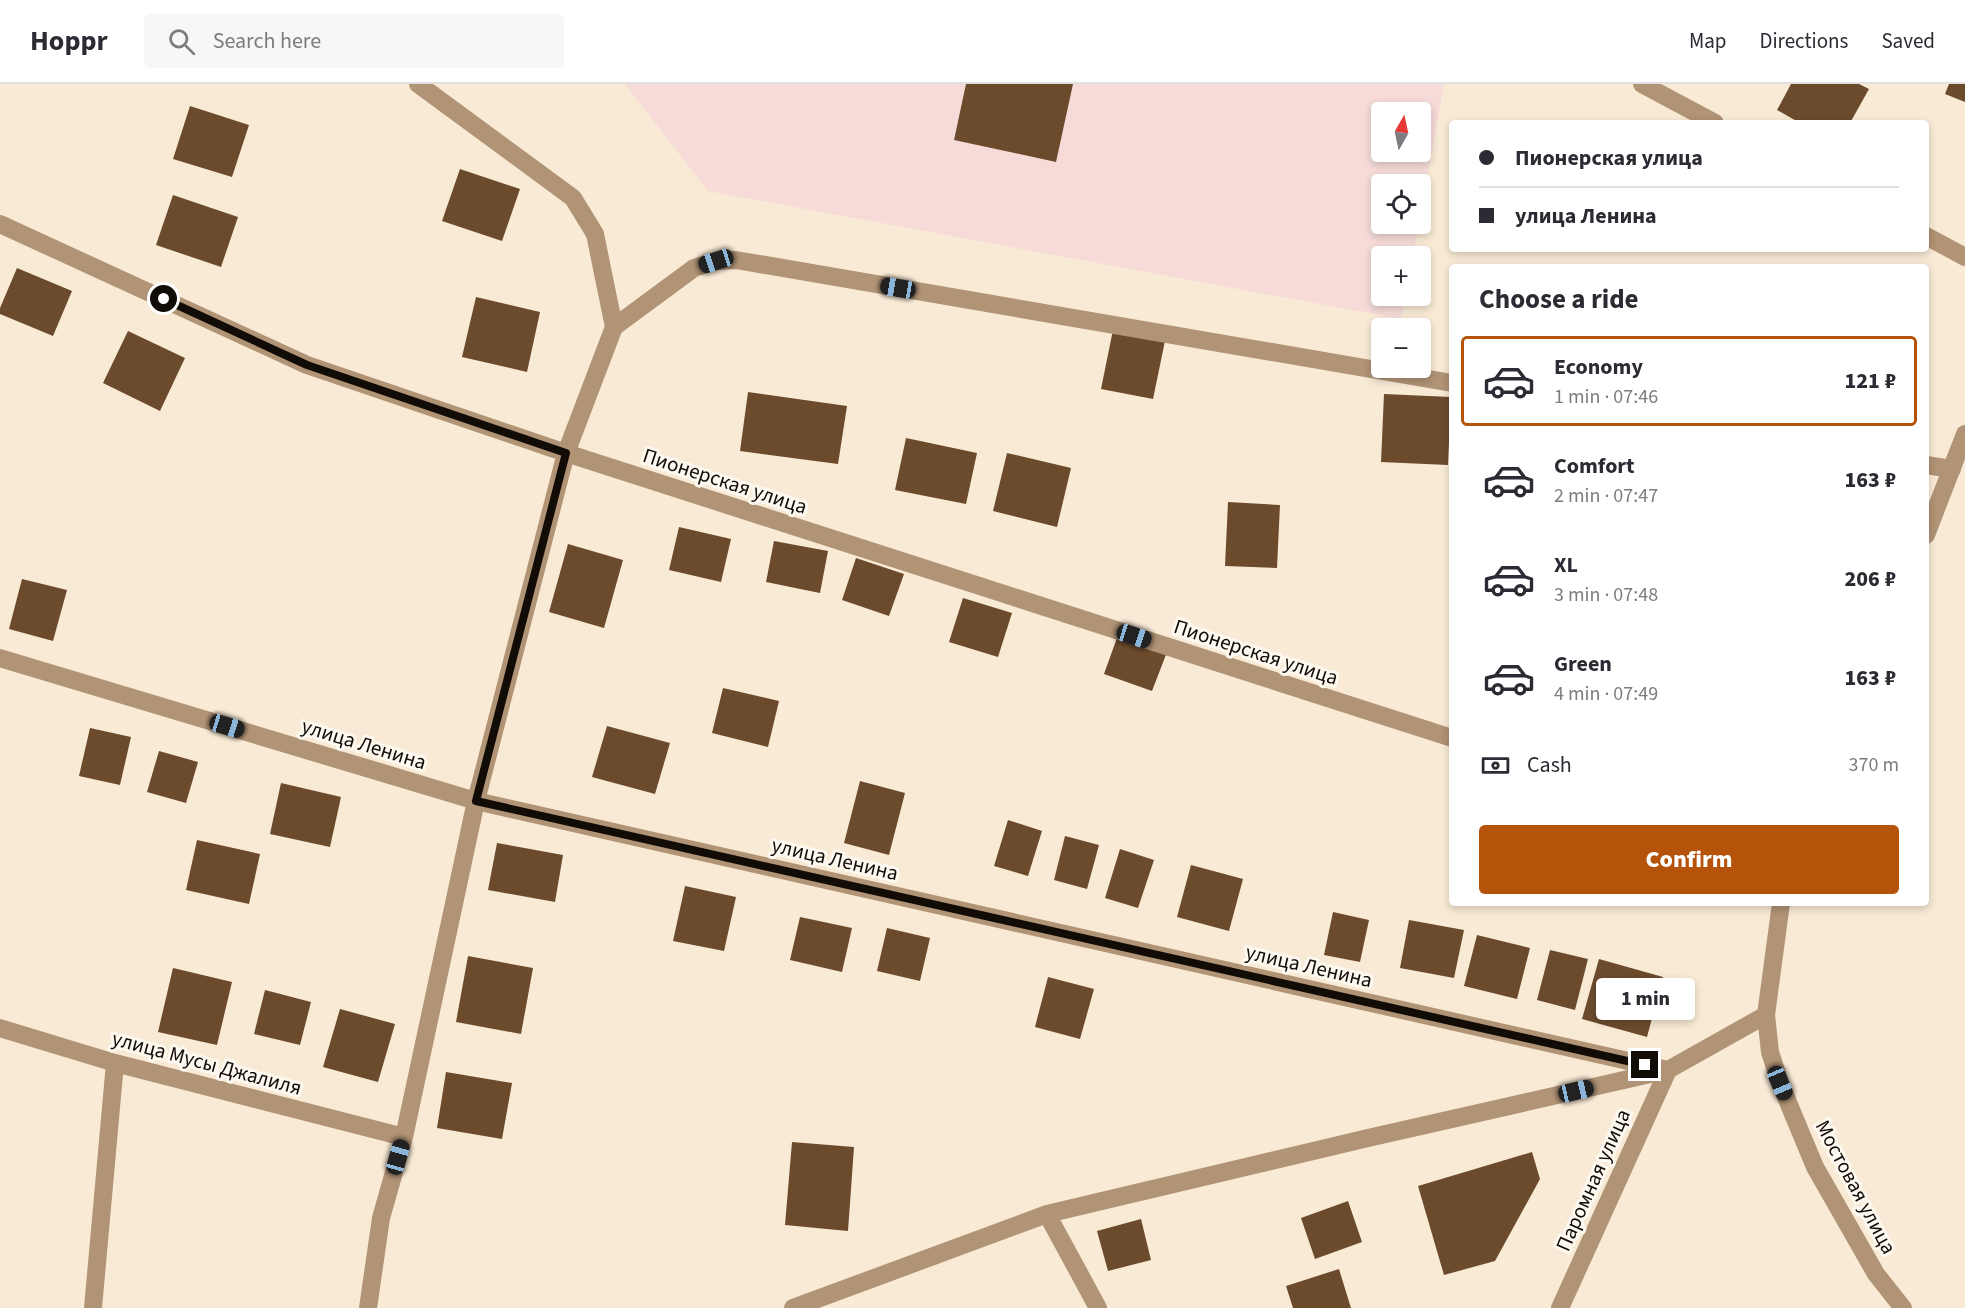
<!DOCTYPE html>
<meta charset="utf-8">
<style>
body{margin:0;font-family:"Source Sans 3",sans-serif;background:#f7f7f7;color:#2b2b33;height:100vh;display:flex;flex-direction:column;font-size:22px;white-space:nowrap}
*{box-sizing:border-box;margin:0}
p{font-size:20px;color:#7c7c81}
.icon{flex:none;width:33px;height:33px;fill:none;stroke:currentColor;stroke-width:2;stroke-linecap:round;stroke-linejoin:round}
.map{position:relative;flex:1;overflow:hidden}
.panel{position:absolute;left:1449px;top:180px;width:480px;height:642px;display:flex;flex-direction:column;background:#fff;border-radius:6px;box-shadow:0 3px 9px #0003}
.panel>*{flex:none}
.hud{position:absolute;left:1449px;top:36px;width:480px;height:132px;border-radius:6px;box-shadow:0 3px 9px #0003;display:grid;align-content:center;height:132px;padding:0 30px;background:#fff}
.needle{width:39px;rotate:9deg}
.tools{position:absolute;left:1371px;top:18px;display:grid;gap:12px}
.tools a{display:grid;place-items:center;width:60px;height:60px;border-radius:6px;background:#fff;box-shadow:0 3px 9px #0003;font-size:30px}
.end{position:absolute;width:27px;height:27px;margin:-14px;border:8px solid #110c06;background:#fff;box-shadow:0 0 0 3px #fff}
.from{border-radius:50%}
.bubble{position:absolute;height:42px;border-radius:6px;background:#fff;box-shadow:0 3px 9px #0003;font-size:20px;font-weight:800;line-height:42px;text-align:center}
.car{position:absolute;width:18px;height:36px;margin:-18px -9px;border-radius:8px;box-shadow:0 0 4px 2px #0007;background:linear-gradient(#222 24%,#8ab4d8 0 40%,#222 0 76%,#8ab4d8 0 86%,#222 0)}
.hud b{display:flex;align-items:center;gap:21px;height:57px;font-size:22px}
.hud b+b{border-top:2px solid #e1e1e2}
.hud i{width:15px;height:15px;background:#2b2b33}
ul{padding:0;list-style:none}
li{display:flex;align-items:center;gap:18px;height:90px;margin:0 12px 9px;padding:0 18px;border:3px solid transparent;border-radius:6px}
li div{flex:1}
li b{display:block;font-size:22px}
li em{font-style:normal;font-weight:800}
li.active{border-color:#b45309}
li>.icon{width:54px;height:54px;stroke-width:1.5}
h2{padding:0 30px;font-size:27px;line-height:72px}
.pay{display:flex;align-items:center;gap:15px;height:66px;padding:0 30px;font-size:22px}
.pay p{margin-inline-start:auto}
.primary-button{display:flex;gap:12px;margin-top:auto;padding:12px 30px}
.primary-button a{flex:1;height:69px;border-radius:6px;background:#b45309;color:#fff;font-size:24px;font-weight:800;line-height:69px;text-align:center}
header{display:flex;align-items:center;gap:36px;box-sizing:border-box;height:84px;padding:0 30px;background:#fff;border-bottom:2px solid #e1e1e2}
header strong{font-size:28px}
nav{display:flex;gap:33px;margin-inline-start:auto;font-size:21px}
.search{width:420px;height:54px;background:#f7f7f7;display:flex;align-items:center;gap:15px;box-sizing:border-box;padding:0 21px;border-radius:6px;color:#7c7c81;font-size:22px}
.map>svg:first-child{display:block}
</style>
<header>
<strong>Hoppr</strong>
<div class="search"><svg class="icon" aria-label="search" viewBox="0 0 24 24"><circle cx="10" cy="10" r="6"/><path d="M15 15l6 6"/></svg>Search here</div>
<nav><a>Map</a><a>Directions</a><a>Saved</a></nav>
</header>
<div class="map">
<svg width="1965" height="1224" viewBox="0 0 1965 1224">
<rect width="100%" height="100%" fill="#f8ead5"/>
<path fill="#f6dbd8" fill-rule="evenodd" d="M 625,0 L 1444,0 L 1421,129 L 1420,100 L 1382,100 L 1382,140 L 1419,140 L 1413,172 L 1382,172 L 1382,212 L 1405,212 L 1401,235 L 708,107 ZM 1382,28 L 1420,28 L 1420,68 L 1382,68 Z"/>
<path fill="#6c4b2d" d="M 966,0 L 1073,0 L 1056,78 L 954,56 Z
M 1791,0 L 1859,0 L 1869,5 L 1850,39 L 1800,39 L 1777,26 Z
M 1949,0 L 1965,0 L 1965,18 L 1945,10 Z
M 190,22 L 249,41 L 232,93 L 173,75 Z
M 460,85 L 520,105 L 502,157 L 442,137 Z
M 173,111 L 238,133 L 221,183 L 156,161 Z
M 17,184 L 72,207 L 53,252 L 0,230 L 0,224 Z
M 476,213 L 540,228 L 527,288 L 462,273 Z
M 1114,241 L 1166,252 L 1153,315 L 1101,305 Z
M 128,247 L 185,274 L 160,327 L 103,299 Z
M 748,308 L 847,322 L 838,380 L 740,367 Z
M 1384,310 L 1451,313 L 1448,381 L 1381,378 Z
M 906,354 L 977,369 L 966,420 L 895,406 Z
M 1007,369 L 1071,384 L 1057,443 L 993,427 Z
M 1228,418 L 1280,421 L 1277,484 L 1225,482 Z
M 679,443 L 731,455 L 721,498 L 669,486 Z
M 774,457 L 828,467 L 820,509 L 766,498 Z
M 568,460 L 623,476 L 604,544 L 549,528 Z
M 856,474 L 904,490 L 889,532 L 842,516 Z
M 22,495 L 67,506 L 53,557 L 9,545 Z
M 963,514 L 1012,529 L 998,573 L 949,558 Z
M 1118,551 L 1167,568 L 1152,607 L 1104,590 Z
M 723,604 L 779,617 L 768,663 L 712,649 Z
M 607,642 L 670,659 L 655,710 L 592,693 Z
M 90,644 L 131,653 L 120,701 L 79,692 Z
M 159,667 L 198,678 L 186,719 L 147,708 Z
M 860,697 L 905,709 L 889,771 L 844,759 Z
M 281,699 L 341,713 L 330,763 L 270,750 Z
M 1008,736 L 1042,747 L 1028,792 L 994,782 Z
M 1065,752 L 1099,761 L 1087,805 L 1054,796 Z
M 197,756 L 260,770 L 249,820 L 186,806 Z
M 497,759 L 563,771 L 555,818 L 488,806 Z
M 1120,765 L 1154,776 L 1138,824 L 1105,814 Z
M 1191,781 L 1243,795 L 1229,847 L 1177,833 Z
M 685,802 L 736,813 L 724,867 L 673,857 Z
M 1333,828 L 1369,836 L 1360,878 L 1324,871 Z
M 800,833 L 852,844 L 842,888 L 790,876 Z
M 1409,836 L 1464,846 L 1454,894 L 1400,884 Z
M 887,844 L 930,854 L 920,897 L 877,887 Z
M 1477,851 L 1530,864 L 1517,915 L 1464,902 Z
M 1550,866 L 1588,875 L 1575,926 L 1537,916 Z
M 468,872 L 533,884 L 521,950 L 456,938 Z
M 1599,875 L 1663,893 L 1647,953 L 1582,935 Z
M 173,884 L 232,898 L 217,961 L 158,948 Z
M 1048,893 L 1094,905 L 1080,955 L 1035,943 Z
M 265,906 L 311,918 L 300,961 L 254,950 Z
M 340,925 L 395,940 L 378,998 L 323,983 Z
M 446,988 L 512,999 L 502,1055 L 437,1044 Z
M 792,1058 L 854,1063 L 848,1147 L 785,1141 Z
M 1532,1068 L 1540,1095 L 1495,1177 L 1444,1191 L 1418,1102 Z
M 1348,1117 L 1362,1158 L 1315,1175 L 1301,1134 Z
M 1141,1135 L 1151,1176 L 1108,1187 L 1097,1147 Z
M 1339,1185 L 1351,1224 L 1293,1224 L 1286,1202 Z"/>
<g fill="none" stroke-linecap="round" stroke-linejoin="round">
<path stroke="#b19375" stroke-width="18" d="M 1642,0 L 1715,39
M 0,140 L 307,281 L 566,369 L 1452,654
M 1926,152 L 1965,173
M 614,243 L 694,184 L 716,177 L 736,176 L 1452,299
M 1926,381 L 1952,385
M 1926,451 L 1965,350
M 0,574 L 476,717 L 1668,986 L 1560,1224
M 1781,819 L 1766,931 L 1770,968 L 1780,999 L 1815,1083 L 1876,1190 L 1903,1224
M 0,944 L 115,979 L 404,1053
M 1047,1130 L 1098,1224
M 93,1224 L 115,979
M 368,1224 L 381,1134 L 404,1053 L 476,717 L 566,369 L 614,243 L 595,150 L 573,114 L 418,0
M 793,1224 L 1047,1130 L 1368,1054 L 1668,986 L 1766,931"/>
</g>
<g fill="none" stroke-linecap="round" stroke-linejoin="round">
<path stroke="#110c06" stroke-width="8" d="M 164,215 L 307,281 L 566,369 L 476,717 L 1645,981"/>
</g>
<g text-anchor="middle" dominant-baseline="central" stroke-width="6" stroke-linejoin="round" paint-order="stroke">
<g font-size="21" fill="#110c06" stroke="#fef9f0">
<text transform="translate(725 397) rotate(18)">Пионерская улица</text>
<text transform="translate(1256 568) rotate(18)">Пионерская улица</text>
<text transform="translate(364 660) rotate(17)">улица Ленина</text>
<text transform="translate(835 775) rotate(13)">улица Ленина</text>
<text transform="translate(1309 882) rotate(13)">улица Ленина</text>
<text transform="translate(207 979) rotate(15)">улица Мусы Джалиля</text>
<text transform="translate(1593 1096) rotate(-66)">Паромная улица</text>
<text transform="translate(1856 1103) rotate(62)">Мостовая улица</text>
</g>
</g>
</svg>
<div class="tools">
<a><svg class="needle" viewBox="-14 -14 28 28"><path d="M0-13l5 13h-10z" fill="#e53935"/><path d="M0 13l5-13h-10z" fill="#7c7c81"/></svg></a>
<a><svg class="icon" aria-label="locate" viewBox="0 0 24 24"><circle cx="12" cy="12" r="6"/><path d="M12 2v4M12 18v4M2 12h4M18 12h4"/></svg></a>
<a>+</a>
<a>−</a>
</div>
<i class="end from" style="left:164px;top:215px"></i>
<i class="end" style="left:1645px;top:981px"></i>
<div class="bubble" style="left:1596px;top:894px;width:99px">1 min</div>
<i class="car" style="left:716px;top:177px;rotate:252deg"></i>
<i class="car" style="left:898px;top:204px;rotate:280deg"></i>
<i class="car" style="left:1134px;top:552px;rotate:108deg"></i>
<i class="car" style="left:227px;top:642px;rotate:107deg"></i>
<i class="car" style="left:1780px;top:999px;rotate:157deg"></i>
<i class="car" style="left:1576px;top:1007px;rotate:77deg"></i>
<i class="car" style="left:398px;top:1073px;rotate:16deg"></i>
<div class="hud">
<b><i class="from"></i>Пионерская улица</b>
<b><i></i>улица Ленина</b>
</div>
<section class="panel">
<h2>Choose a ride</h2>
<ul>
<li class="active"><svg class="icon" aria-label="car" viewBox="0 0 24 24"><path d="M5 17H2v-5l4-1 3-4h7l3 4 3 1v5h-3M9 17h6M6 11h13"/><circle cx="7" cy="17" r="2"/><circle cx="17" cy="17" r="2"/></svg><div><b>Economy</b><p>1 min · 07:46</p></div><em>121 ₽</em></li>
<li><svg class="icon" aria-label="car" viewBox="0 0 24 24"><path d="M5 17H2v-5l4-1 3-4h7l3 4 3 1v5h-3M9 17h6M6 11h13"/><circle cx="7" cy="17" r="2"/><circle cx="17" cy="17" r="2"/></svg><div><b>Comfort</b><p>2 min · 07:47</p></div><em>163 ₽</em></li>
<li><svg class="icon" aria-label="car" viewBox="0 0 24 24"><path d="M5 17H2v-5l4-1 3-4h7l3 4 3 1v5h-3M9 17h6M6 11h13"/><circle cx="7" cy="17" r="2"/><circle cx="17" cy="17" r="2"/></svg><div><b>XL</b><p>3 min · 07:48</p></div><em>206 ₽</em></li>
<li><svg class="icon" aria-label="car" viewBox="0 0 24 24"><path d="M5 17H2v-5l4-1 3-4h7l3 4 3 1v5h-3M9 17h6M6 11h13"/><circle cx="7" cy="17" r="2"/><circle cx="17" cy="17" r="2"/></svg><div><b>Green</b><p>4 min · 07:49</p></div><em>163 ₽</em></li>
</ul>
<div class="pay"><svg class="icon" aria-label="cash" viewBox="0 0 24 24"><path d="M3 7h18v10H3z"/><circle cx="12" cy="12" r="2"/></svg>Cash<p>370 m</p></div>
<div class="primary-button"><a>Confirm</a></div>
</section>
</div>
